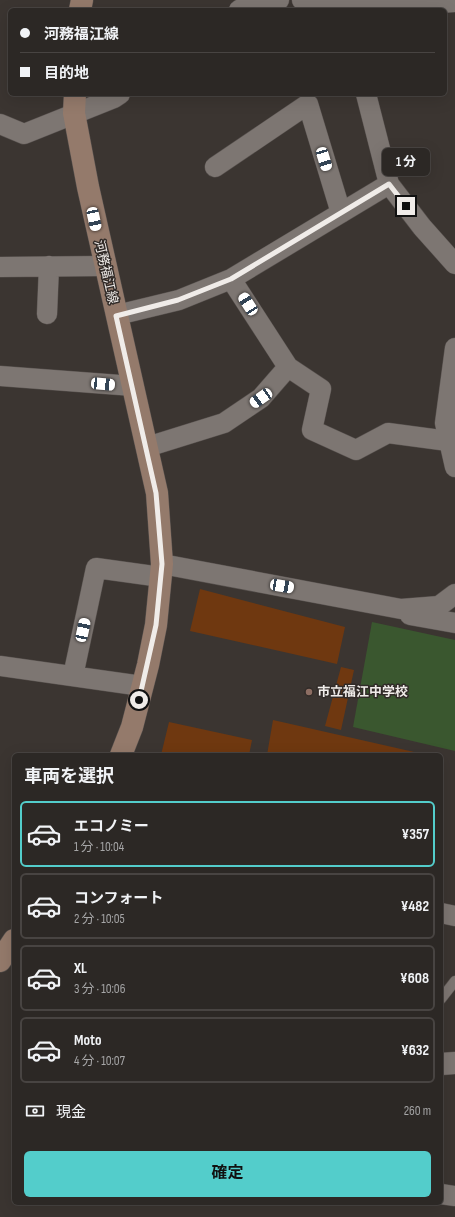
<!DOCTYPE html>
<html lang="ja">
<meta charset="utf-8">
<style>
body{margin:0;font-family:"Sofia Sans Condensed","Noto Sans JP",sans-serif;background:#34302d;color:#f1f3f6;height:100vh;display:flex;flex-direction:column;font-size:15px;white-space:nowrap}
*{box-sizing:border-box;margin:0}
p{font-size:13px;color:#a6a6a7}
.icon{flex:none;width:22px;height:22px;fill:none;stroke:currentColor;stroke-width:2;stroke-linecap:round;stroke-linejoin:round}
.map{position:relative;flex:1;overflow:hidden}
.drawer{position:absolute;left:12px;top:753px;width:431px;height:452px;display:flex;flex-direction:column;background:#2c2825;border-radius:6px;box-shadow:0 4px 16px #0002,0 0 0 1px #484442}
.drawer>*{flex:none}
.guide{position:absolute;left:8px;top:8px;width:439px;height:88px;border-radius:6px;box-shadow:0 4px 16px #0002,0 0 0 1px #484442;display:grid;align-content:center;height:88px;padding:0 12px;background:#2c2825}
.end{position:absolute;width:18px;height:18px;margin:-9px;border:5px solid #f0ece9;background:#111;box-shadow:0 0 0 2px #111}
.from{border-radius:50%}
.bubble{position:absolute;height:28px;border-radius:6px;background:#2c2825;box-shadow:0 4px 16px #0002,0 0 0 1px #484442;font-size:13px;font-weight:700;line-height:28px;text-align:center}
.car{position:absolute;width:12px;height:24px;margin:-12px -6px;border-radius:5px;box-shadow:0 0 3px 1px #0007;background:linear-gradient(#fff 24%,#345 0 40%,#fff 0 76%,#345 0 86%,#fff 0)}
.guide b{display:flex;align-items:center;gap:14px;height:38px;font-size:15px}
.guide b+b{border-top:1px solid #484442}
.guide i{width:10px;height:10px;background:#f1f3f6}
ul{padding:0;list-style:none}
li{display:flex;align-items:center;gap:12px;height:66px;margin:0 8px 6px;padding:0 4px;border:2px solid #484442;border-radius:6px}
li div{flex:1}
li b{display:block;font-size:15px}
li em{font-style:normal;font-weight:700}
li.current{border-color:#53cdcb}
li>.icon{width:36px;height:36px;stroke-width:1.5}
h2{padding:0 12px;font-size:18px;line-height:48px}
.pay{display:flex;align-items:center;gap:10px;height:44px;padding:0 12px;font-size:15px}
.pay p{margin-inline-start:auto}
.action{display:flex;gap:8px;margin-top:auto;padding:8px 12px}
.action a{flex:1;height:46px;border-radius:6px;background:#53cdcb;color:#111;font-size:16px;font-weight:700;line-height:46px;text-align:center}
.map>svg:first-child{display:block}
</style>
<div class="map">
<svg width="455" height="1217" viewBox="0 0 455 1217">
<rect width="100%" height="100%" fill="#3b3531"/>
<path fill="#3a572f" d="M 372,622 L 455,640 L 455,751 L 353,727 Z"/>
<path fill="#6f3810" d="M 200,589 L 345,627 L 337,664 L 190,631 Z
M 341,667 L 354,670 L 341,730 L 325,726 Z
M 273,720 L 423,754 L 423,755 L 267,755 Z
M 169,722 L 252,740 L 249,755 L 161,755 Z"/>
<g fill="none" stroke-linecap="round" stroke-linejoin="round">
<defs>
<path id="service" d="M 441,999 L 455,981"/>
<path id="minor" d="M 302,0 L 345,9 L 455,2
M 239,10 L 250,4 L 279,0
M 366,94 L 389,184 L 422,227 L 455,264
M 0,124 L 24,134 L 114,98 L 120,94
M 215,167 L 308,104 L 341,213
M 0,267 L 104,266
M 231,279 L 288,367 L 321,389 L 312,430 L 356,450 L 388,433 L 448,441
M 47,314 L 49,266
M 117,315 L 179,300 L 231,279 L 389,184
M 455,348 L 445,423 L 455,467
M 0,376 L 133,386
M 147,447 L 224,423 L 261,398 L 288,367
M 162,564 L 401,609 L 439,606 L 455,594
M 410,615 L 455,623
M 0,666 L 142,686
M 73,676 L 96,568 L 161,577
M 441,913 L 455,916
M 441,1194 L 455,1196"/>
<path id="tertiary" d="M 441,1064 L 455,1063"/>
<path id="secondary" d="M 80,10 L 82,0
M 75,94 L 74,113 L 88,187 L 157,493 L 162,564 L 156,625 L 148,665 L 132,727 L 121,755
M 0,961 L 14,940"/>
</defs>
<use href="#service" stroke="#58524f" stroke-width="11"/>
<use href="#minor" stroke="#58524f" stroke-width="21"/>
<use href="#tertiary" stroke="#58524f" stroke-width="23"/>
<use href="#secondary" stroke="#58524f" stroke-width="23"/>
<use href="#service" stroke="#7d7672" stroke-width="10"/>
<use href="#minor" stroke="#7d7672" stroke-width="20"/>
<use href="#tertiary" stroke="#7d7672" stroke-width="22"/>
<use href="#secondary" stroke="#947a6b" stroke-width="22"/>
</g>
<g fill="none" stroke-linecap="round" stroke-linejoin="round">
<path stroke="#f0ece9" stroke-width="5" d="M 139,700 L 156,625 L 162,564 L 156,493 L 116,316 L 178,300 L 231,279 L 389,184 L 406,206"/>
</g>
<circle fill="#8d6e63" stroke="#312b28" stroke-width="1.5" cx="309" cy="692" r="4"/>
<g text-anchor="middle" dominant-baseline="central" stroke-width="3" stroke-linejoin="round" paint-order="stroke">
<g font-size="13" fill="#f0ece9" stroke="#312b28">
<text transform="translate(106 272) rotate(77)">河務福江線</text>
</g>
<g font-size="13" font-weight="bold" fill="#f0ece9" stroke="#312b28" text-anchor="start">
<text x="317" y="692">市立福江中学校</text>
</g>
</g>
</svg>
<i class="end from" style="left:139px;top:700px"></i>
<i class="end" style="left:406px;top:206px"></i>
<div class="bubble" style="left:382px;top:148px;width:48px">1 分</div>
<i class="car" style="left:324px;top:159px;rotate:163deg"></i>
<i class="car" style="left:94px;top:219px;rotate:168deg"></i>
<i class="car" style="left:248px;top:304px;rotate:327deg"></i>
<i class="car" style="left:103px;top:384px;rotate:95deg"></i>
<i class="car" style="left:261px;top:398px;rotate:235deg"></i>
<i class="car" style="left:282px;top:586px;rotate:100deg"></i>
<i class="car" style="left:83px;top:630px;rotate:12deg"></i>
<div class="guide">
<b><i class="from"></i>河務福江線</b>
<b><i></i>目的地</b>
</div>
<section class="drawer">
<h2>車両を選択</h2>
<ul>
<li class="current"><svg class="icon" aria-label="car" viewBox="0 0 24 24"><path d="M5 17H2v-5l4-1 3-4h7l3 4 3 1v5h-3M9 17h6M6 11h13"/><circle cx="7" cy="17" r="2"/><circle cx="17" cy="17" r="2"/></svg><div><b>エコノミー</b><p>1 分 · 10:04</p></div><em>¥357</em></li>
<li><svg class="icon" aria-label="car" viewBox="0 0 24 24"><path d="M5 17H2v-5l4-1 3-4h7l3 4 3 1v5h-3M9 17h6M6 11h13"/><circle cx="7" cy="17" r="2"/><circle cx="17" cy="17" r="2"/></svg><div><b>コンフォート</b><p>2 分 · 10:05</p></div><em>¥482</em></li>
<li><svg class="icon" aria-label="car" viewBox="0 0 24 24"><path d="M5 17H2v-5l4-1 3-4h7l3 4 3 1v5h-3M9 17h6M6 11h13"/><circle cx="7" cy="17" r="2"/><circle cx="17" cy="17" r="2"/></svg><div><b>XL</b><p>3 分 · 10:06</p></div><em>¥608</em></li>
<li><svg class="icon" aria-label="car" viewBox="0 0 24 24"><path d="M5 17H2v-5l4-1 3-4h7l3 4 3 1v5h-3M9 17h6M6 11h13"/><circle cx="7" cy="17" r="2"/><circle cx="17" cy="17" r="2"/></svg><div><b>Moto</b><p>4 分 · 10:07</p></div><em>¥632</em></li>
</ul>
<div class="pay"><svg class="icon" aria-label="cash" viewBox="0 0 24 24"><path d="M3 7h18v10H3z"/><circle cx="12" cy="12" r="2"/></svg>現金<p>260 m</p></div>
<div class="action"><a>確定</a></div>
</section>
</div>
